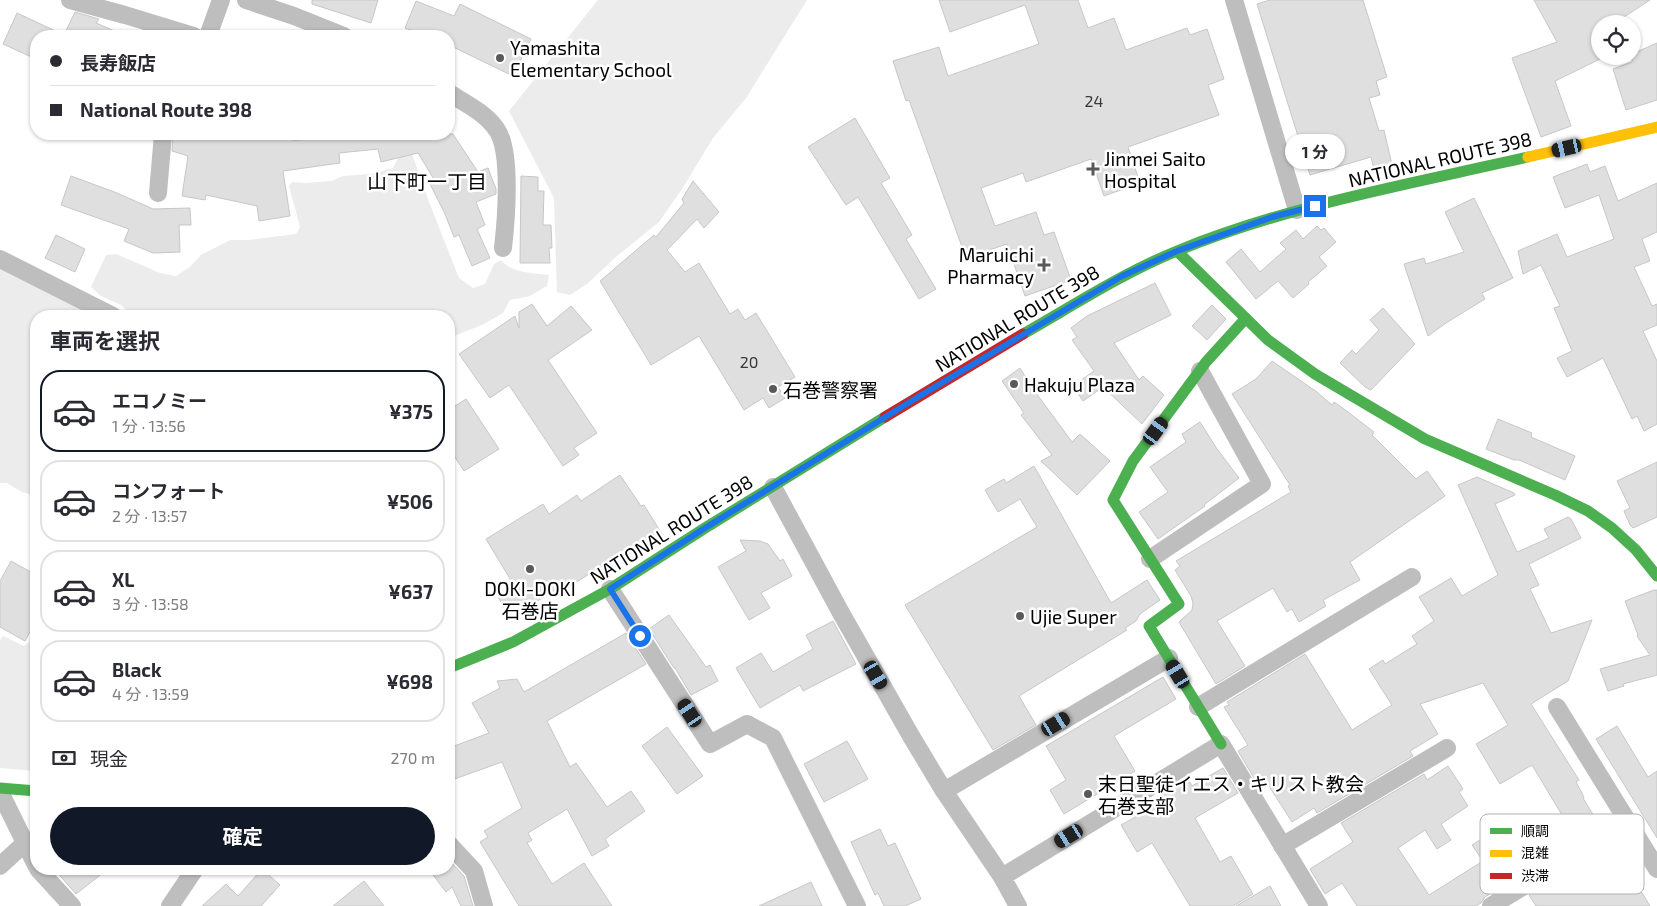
<!DOCTYPE html>
<html lang="ja">
<meta charset="utf-8">
<style>
body{margin:0;font-family:"Exo 2","Noto Sans JP",sans-serif;background:#f7f7f7;color:#2b2b33;height:100vh;display:flex;flex-direction:column;font-size:19px;white-space:nowrap}
*{box-sizing:border-box;margin:0}
p{font-size:16px;color:#7c7c81}
.icon{flex:none;width:28px;height:28px;fill:none;stroke:currentColor;stroke-width:2;stroke-linecap:round;stroke-linejoin:round}
.map{position:relative;flex:1;overflow:hidden}
.details{position:absolute;left:30px;top:310px;width:425px;height:565px;display:flex;flex-direction:column;background:#fff;border-radius:20px;box-shadow:0 1px 4px #0004}
.details>*{flex:none}
.guide{position:absolute;left:30px;top:30px;width:425px;height:110px;border-radius:20px;box-shadow:0 1px 4px #0004;display:grid;align-content:center;height:110px;padding:0 20px;background:#fff}
.tools{position:absolute;left:1591px;top:15px;display:grid;gap:10px}
.tools a{display:grid;place-items:center;width:50px;height:50px;border-radius:50%;background:#fff;box-shadow:0 1px 4px #0004;font-size:25px}
.end{position:absolute;width:22px;height:22px;margin:-11px;border:6px solid #1a73e8;background:#fff;box-shadow:0 0 0 2px #fff}
.from{border-radius:50%}
.bubble{position:absolute;height:35px;border-radius:18px;background:#fff;box-shadow:0 1px 4px #0004;font-size:16px;font-weight:700;line-height:35px;text-align:center}
.car{position:absolute;width:15px;height:30px;margin:-15px -8px;border-radius:6px;box-shadow:0 0 4px 1px #0007;background:linear-gradient(#222 24%,#8ab4d8 0 40%,#222 0 76%,#8ab4d8 0 86%,#222 0)}
.guide b{display:flex;align-items:center;gap:18px;height:48px;font-size:19px}
.guide b+b{border-top:1px solid #e1e1e2}
.guide i{width:12px;height:12px;background:#2b2b33}
ul{padding:0;list-style:none}
li{display:flex;align-items:center;gap:15px;height:82px;margin:0 10px 8px;padding:0 10px;border:2px solid #e1e1e2;border-radius:20px}
li div{flex:1}
li b{display:block;font-size:19px}
li em{font-style:normal;font-weight:700}
li.active{border-color:#111827}
li>.icon{width:45px;height:45px;stroke-width:1.5}
h2{padding:0 20px;font-size:22px;line-height:60px}
.pay{display:flex;align-items:center;gap:12px;height:55px;padding:0 20px;font-size:19px}
.pay p{margin-inline-start:auto}
.cta{display:flex;gap:10px;margin-top:auto;padding:10px 20px}
.cta a{flex:1;height:58px;border-radius:30px;background:#111827;color:#fff;font-size:20px;font-weight:700;line-height:58px;text-align:center}
.map>svg:first-child{display:block}
</style>
<div class="map">
<svg width="1657" height="906" viewBox="0 0 1657 906">
<rect width="100%" height="100%" fill="#fff"/>
<path fill="#ececec" d="M 598,0 L 807,0 L 746,98 L 713,138 L 682,189 L 659,222 L 617,256 L 587,284 L 570,295 L 557,292 L 554,198 L 509,111 Z
M 393,134 L 405,134 L 429,202 L 459,278 L 473,288 L 485,284 L 494,264 L 501,260 C 511,273 532,273 549,275 L 547,286 L 530,296 L 510,300 L 503,313 L 484,324 L 449,338 L 449,316 L 133,316 L 121,305 L 101,296 L 91,287 L 106,255 L 116,254 L 160,273 L 176,276 L 190,267 L 201,255 L 230,240 L 249,240 L 296,234 L 300,227 L 289,186 L 292,182 L 305,183 L 331,181 L 343,176 L 371,174 L 393,168 L 399,156 Z
M 0,268 L 101,316 L 36,316 L 36,496 L 22,492 L 7,483 L 0,483 Z
M 3,636 L 24,646 L 29,642 L 34,644 L 36,639 L 36,771 L 0,768 L 0,641 Z"/>
<path fill="#dfdfdf" stroke="#c7c7c7" d="M 312,0 L 378,0 L 371,23 L 312,4 Z
M 939,0 L 1078,0 L 1088,28 L 1114,18 L 1126,50 L 1187,28 L 1190,35 L 1207,29 L 1224,79 L 1208,85 L 1219,115 L 1128,147 L 1140,183 L 1104,196 L 1091,159 L 1026,182 L 1023,173 L 981,188 L 995,226 L 1036,212 L 1044,235 L 1054,232 L 1071,280 L 1025,296 L 1007,244 L 966,258 L 909,100 L 906,101 L 893,61 L 939,47 L 948,76 L 1039,44 L 1025,5 L 950,32 Z
M 1270,0 L 1363,0 L 1387,77 L 1376,81 L 1380,95 L 1369,98 L 1379,131 L 1384,130 L 1392,165 L 1374,169 L 1371,157 L 1310,175 L 1257,4 Z
M 1534,0 L 1650,0 L 1624,17 L 1628,24 L 1600,24 L 1600,59 L 1555,81 L 1571,126 L 1541,137 L 1512,58 L 1557,42 Z
M 416,1 L 454,16 L 460,4 L 531,39 L 513,76 L 449,45 L 449,36 L 427,36 L 405,28 Z
M 75,12 L 99,19 L 96,23 L 126,36 L 36,36 L 36,59 L 3,44 L 17,13 L 64,35 Z
M 1657,43 L 1657,100 L 1626,110 L 1613,69 L 1632,62 L 1632,54 Z
M 855,118 L 890,178 L 881,183 L 912,235 L 906,239 L 936,289 L 919,299 L 858,197 L 846,205 L 808,147 Z
M 173,134 L 294,134 L 292,141 L 349,134 L 453,134 L 478,172 L 488,168 L 496,189 L 496,194 L 476,202 L 485,225 L 477,229 L 490,258 L 472,266 L 459,235 L 454,237 L 445,214 L 430,184 L 435,181 L 418,153 L 381,162 L 378,149 L 339,153 L 340,163 L 283,171 L 290,216 L 259,221 L 257,206 L 206,195 L 205,200 L 182,196 L 188,156 L 172,151 Z
M 1587,164 L 1590,172 L 1605,166 L 1618,201 L 1657,183 L 1657,232 L 1642,239 L 1650,261 L 1634,267 L 1652,306 L 1657,304 L 1657,325 L 1643,331 L 1657,361 L 1657,424 L 1644,431 L 1637,416 L 1632,419 L 1603,358 L 1567,377 L 1557,358 L 1572,351 L 1554,308 L 1560,306 L 1541,265 L 1523,274 L 1518,251 L 1557,234 L 1567,257 L 1614,239 L 1599,195 L 1565,208 L 1553,177 Z
M 71,176 L 117,193 L 153,209 L 190,208 L 191,225 L 179,225 L 180,252 L 153,253 L 124,241 L 129,229 L 61,205 Z
M 521,176 L 538,177 L 538,191 L 544,191 L 543,225 L 551,225 L 552,248 L 549,248 L 550,263 L 520,263 Z
M 693,181 L 719,212 L 704,228 L 697,219 L 667,250 L 685,272 L 699,263 L 730,314 L 738,309 L 745,320 L 756,313 L 795,377 L 778,387 L 785,398 L 769,408 L 763,398 L 744,410 L 699,336 L 651,365 L 600,281 L 654,235 L 656,237 L 684,203 L 682,199 Z
M 1474,198 L 1513,278 L 1482,293 L 1485,299 L 1446,323 L 1428,336 L 1404,264 L 1424,258 L 1426,264 L 1464,252 L 1445,212 Z
M 1317,226 L 1321,230 L 1324,228 L 1336,242 L 1319,257 L 1327,266 L 1308,282 L 1309,284 L 1293,298 L 1278,281 L 1256,299 L 1226,262 L 1241,249 L 1260,272 L 1286,249 L 1280,243 L 1296,230 L 1303,239 Z
M 56,235 L 85,249 L 75,272 L 45,258 Z
M 1155,283 L 1171,315 L 1114,343 L 1139,380 L 1143,376 L 1164,395 L 1142,424 L 1103,387 L 1083,401 L 1073,386 L 1094,371 L 1072,340 L 1077,337 L 1071,328 L 1087,316 Z
M 532,304 L 547,326 L 571,306 L 592,330 L 548,360 L 597,433 L 574,448 L 579,455 L 563,466 L 509,385 L 490,398 L 459,354 L 515,316 L 519,328 L 519,312 Z
M 1212,305 L 1226,319 L 1207,340 L 1192,326 Z
M 1383,308 L 1415,344 L 1371,390 L 1365,387 L 1340,363 L 1352,350 L 1356,354 L 1379,330 L 1370,320 Z
M 1272,361 L 1317,392 L 1332,405 L 1334,402 L 1340,406 L 1374,432 L 1372,435 L 1416,479 L 1427,471 L 1445,496 L 1350,562 L 1360,580 L 1323,600 L 1326,606 L 1299,622 L 1292,609 L 1287,612 L 1273,588 L 1217,621 L 1245,666 L 1216,684 L 1179,622 L 1192,610 L 1193,603 L 1191,596 L 1175,570 L 1180,566 L 1176,561 L 1291,492 L 1288,486 L 1290,485 L 1232,394 L 1256,379 Z
M 1020,368 L 1031,386 L 1072,442 L 1080,434 L 1110,461 L 1077,495 L 1041,461 L 1052,455 L 1021,415 L 1024,413 L 1002,381 Z
M 466,399 L 499,449 L 464,471 L 449,448 L 449,410 Z
M 1498,419 L 1532,433 L 1531,437 L 1575,456 L 1565,480 L 1519,460 L 1514,460 L 1486,449 Z
M 1200,422 L 1217,449 L 1239,478 L 1204,505 L 1205,506 L 1158,539 L 1139,512 L 1168,492 L 1150,467 L 1186,442 L 1182,434 Z
M 1657,462 L 1657,517 L 1633,528 L 1630,525 L 1624,511 L 1630,508 L 1617,481 Z
M 1034,466 L 1111,603 L 1147,580 L 1160,600 L 1140,614 L 1136,621 L 1125,628 L 1127,630 L 1019,696 L 1036,725 L 993,750 L 905,605 L 1037,527 L 1020,499 L 998,512 L 985,490 L 1004,479 L 1006,483 Z
M 620,475 L 641,506 L 644,505 L 662,534 L 622,558 L 620,555 L 565,589 L 560,587 L 510,618 L 498,597 L 515,587 L 486,539 L 543,504 L 549,514 L 577,495 L 581,501 Z
M 1477,477 L 1514,493 L 1515,495 L 1495,504 L 1517,552 L 1549,538 L 1544,529 L 1568,517 L 1571,519 L 1581,538 L 1529,564 L 1539,585 L 1530,589 L 1551,633 L 1592,620 L 1568,681 L 1531,704 L 1579,780 L 1576,782 L 1584,797 L 1583,798 L 1609,841 L 1610,840 L 1650,906 L 1536,906 L 1529,895 L 1541,886 L 1543,880 L 1541,876 L 1537,872 L 1532,870 L 1526,872 L 1485,897 L 1481,903 L 1476,906 L 1357,906 L 1342,883 L 1325,894 L 1310,869 L 1353,842 L 1341,823 L 1424,774 L 1427,780 L 1448,766 L 1463,789 L 1459,792 L 1468,806 L 1441,824 L 1451,840 L 1437,849 L 1425,830 L 1398,848 L 1429,895 L 1483,861 L 1472,845 L 1500,827 L 1511,844 L 1532,831 L 1540,843 L 1568,825 L 1532,765 L 1500,784 L 1476,744 L 1508,725 L 1483,683 L 1420,704 L 1438,734 L 1410,751 L 1413,756 L 1317,813 L 1314,808 L 1292,822 L 1265,780 L 1258,785 L 1238,751 L 1248,745 L 1224,707 L 1229,705 L 1227,702 L 1305,654 L 1352,730 L 1392,705 L 1369,669 L 1383,660 L 1385,664 L 1417,644 L 1412,636 L 1434,621 L 1419,597 L 1451,578 L 1462,596 L 1498,575 L 1458,485 Z
M 740,540 L 760,541 L 768,544 L 780,561 L 783,559 L 792,576 L 761,593 L 770,608 L 749,620 L 718,567 L 746,551 Z
M 11,561 L 36,575 L 36,621 L 25,641 L 0,627 L 0,581 Z
M 1654,590 L 1657,590 L 1657,675 L 1623,684 L 1624,686 L 1608,691 L 1600,669 L 1650,655 L 1637,636 L 1638,635 L 1625,601 Z
M 669,615 L 706,667 L 710,665 L 718,681 L 691,695 L 675,668 L 674,668 L 649,629 Z
M 833,621 L 856,664 L 803,691 L 800,685 L 760,708 L 736,668 L 761,653 L 773,672 L 813,649 L 806,635 Z
M 626,633 L 646,664 L 547,721 L 570,767 L 576,763 L 607,807 L 631,791 L 645,811 L 605,839 L 609,846 L 592,856 L 567,809 L 528,833 L 532,840 L 527,843 L 552,884 L 584,863 L 612,906 L 519,906 L 480,842 L 488,837 L 484,831 L 522,808 L 502,762 L 449,781 L 449,748 L 489,733 L 472,703 L 500,688 L 497,681 L 517,679 L 524,692 Z
M 1163,677 L 1176,699 L 1114,736 L 1135,771 L 1064,814 L 1050,790 L 1066,780 L 1046,746 Z
M 1617,726 L 1648,777 L 1657,771 L 1657,838 L 1596,739 Z
M 667,727 L 703,776 L 677,794 L 642,746 Z
M 847,741 L 868,779 L 824,802 L 804,764 Z
M 1223,768 L 1238,793 L 1195,818 L 1220,862 L 1231,856 L 1253,894 L 1233,906 L 1190,906 L 1152,843 L 1137,852 L 1121,825 L 1155,806 L 1152,800 L 1179,784 L 1181,787 L 1190,782 L 1192,786 Z
M 880,829 L 888,846 L 895,843 L 921,899 L 905,906 L 884,906 L 878,893 L 875,895 L 851,842 Z
M 450,861 L 464,876 L 473,906 L 461,906 L 452,887 L 446,892 L 433,875 L 440,869 L 449,869 L 449,862 Z
M 54,869 L 108,869 L 76,894 Z
M 262,869 L 280,885 L 261,906 L 202,906 L 226,884 L 238,896 Z
M 364,881 L 384,906 L 333,906 Z
M 811,882 L 822,906 L 759,906 Z
M 1270,886 L 1281,906 L 1236,906 Z"/>
<g fill="none" stroke-linecap="round" stroke-linejoin="round">
<path stroke="#bebebe" stroke-width="18" d="M 70,0 L 125,15 L 194,36
M 246,0 L 294,16 L 344,36
M 1234,0 L 1297,210
M 208,36 L 221,0
M 449,93 C 465,103 486,113 497,130 C 512,152 506,222 503,248
M 158,193 L 163,134
M 0,259 L 113,316
M 773,487 L 841,613 L 911,736 L 944,791 L 1002,877 L 1018,906
M 1150,559 L 1262,484 L 1200,371
M 610,589 L 710,744 L 747,724 L 773,738 L 857,906
M 1198,707 L 1412,577
M 1557,707 L 1657,869
M 944,791 L 1169,658
M 0,792 L 36,865
M 449,844 L 474,871 L 484,906
M 1282,846 L 1447,748
M 0,866 L 25,843
M 38,869 L 72,906
M 1002,877 L 1221,744 L 1319,906
M 170,906 L 195,869
M 1491,906 L 1532,881"/>
<path stroke="#4caf50" stroke-width="11" d="M 1177,251 L 1268,340 L 1315,374 L 1425,439 L 1555,495 L 1588,511 L 1612,528 L 1636,550 L 1657,576
M 1023,334 C 1074,305 1123,273 1177,251 C 1289,205 1410,184 1528,157
M 449,668 L 513,642 L 610,589 L 705,528 L 885,417
M 1221,744 L 1149,626 L 1179,604 L 1113,500 L 1133,461 L 1206,362 L 1246,318
M 0,788 L 36,791"/>
<path stroke="#ffc107" stroke-width="11" d="M 1528,157 L 1657,127"/>
<path stroke="#c62828" stroke-width="11" d="M 885,417 L 1023,334"/>
</g>
<g fill="none" stroke-linecap="round" stroke-linejoin="round">
<path stroke="#1a73e8" stroke-width="6" d="M 640,636 L 610,589 L 705,528 L 918,397 L 1122,276 L 1177,251 L 1272,217 L 1315,206"/>
</g>
<g fill="#595959" stroke="#fff" stroke-width="2">
<circle cx="500" cy="58" r="5"/>
<path d="M1090.5 161.5h5v5h5v5h-5v5h-5v-5h-5v-5h5z"/>
<path d="M1041.5 257.5h5v5h5v5h-5v5h-5v-5h-5v-5h5z"/>
<circle cx="1014" cy="384" r="5"/>
<circle cx="773" cy="389" r="5"/>
<circle cx="530" cy="569" r="5"/>
<circle cx="1020" cy="616" r="5"/>
<circle cx="1088" cy="794" r="5"/>
</g>
<g text-anchor="middle" dominant-baseline="central" stroke-width="5" stroke-linejoin="round" paint-order="stroke">
<g font-size="16" fill="#383838">
<text x="1094" y="100">24</text>
<text x="749" y="361">20</text>
</g>
<g font-size="19" fill="#000" stroke="#fff" text-anchor="start">
<text x="510" y="47">Yamashita<tspan x="510" dy="22">Elementary School</tspan></text>
<text x="1104" y="158">Jinmei Saito<tspan x="1104" dy="22">Hospital</tspan></text>
<text x="1034" y="254" text-anchor="end">Maruichi<tspan x="1034" dy="22">Pharmacy</tspan></text>
<text x="1024" y="384">Hakuju Plaza</text>
<text x="783" y="389">石巻警察署</text>
<text x="530" y="588" text-anchor="middle">DOKI-DOKI<tspan x="530" dy="22">石巻店</tspan></text>
<text x="1030" y="616">Ujie Super</text>
<text x="1098" y="783">末日聖徒イエス・キリスト教会<tspan x="1098" dy="22">石巻支部</tspan></text>
</g>
<g font-size="19" fill="#000" stroke="#fff">
<text transform="translate(1440 159) rotate(-13)">NATIONAL ROUTE 398</text>
<text transform="translate(1017 318) rotate(-31)">NATIONAL ROUTE 398</text>
<text transform="translate(671 529) rotate(-32)">NATIONAL ROUTE 398</text>
</g>
<g font-size="20" fill="#000" stroke="#fff">
<text x="427" y="181">山下町一丁目</text>
</g>
</g>
<rect x="1480" y="814" width="164" height="80" rx="8" fill="#fff" stroke="#b2b2b2" stroke-width="1"/>
<rect x="1490" y="828" width="22" height="6" fill="#4caf50"/>
<rect x="1490" y="850" width="22" height="7" fill="#ffc107"/>
<rect x="1490" y="873" width="22" height="6" fill="#c62828"/>
<g font-size="14" fill="#000">
<text x="1521" y="836">順調</text>
<text x="1521" y="858">混雑</text>
<text x="1521" y="881">渋滞</text>
</g>
</svg>
<div class="tools">
<a><svg class="icon" aria-label="locate" viewBox="0 0 24 24"><circle cx="12" cy="12" r="6"/><path d="M12 2v4M12 18v4M2 12h4M18 12h4"/></svg></a>
</div>
<i class="end from" style="left:640px;top:636px"></i>
<i class="end" style="left:1315px;top:206px"></i>
<div class="bubble" style="left:1285px;top:134px;width:60px">1 分</div>
<i class="car" style="left:1567px;top:148px;rotate:257deg"></i>
<i class="car" style="left:1156px;top:431px;rotate:36deg"></i>
<i class="car" style="left:1178px;top:674px;rotate:329deg"></i>
<i class="car" style="left:876px;top:675px;rotate:150deg"></i>
<i class="car" style="left:690px;top:713px;rotate:327deg"></i>
<i class="car" style="left:1056px;top:724px;rotate:59deg"></i>
<i class="car" style="left:1069px;top:836px;rotate:239deg"></i>
<div class="guide">
<b><i class="from"></i>長寿飯店</b>
<b><i></i>National Route 398</b>
</div>
<section class="details">
<h2>車両を選択</h2>
<ul>
<li class="active"><svg class="icon" aria-label="car" viewBox="0 0 24 24"><path d="M5 17H2v-5l4-1 3-4h7l3 4 3 1v5h-3M9 17h6M6 11h13"/><circle cx="7" cy="17" r="2"/><circle cx="17" cy="17" r="2"/></svg><div><b>エコノミー</b><p>1 分 · 13:56</p></div><em>¥375</em></li>
<li><svg class="icon" aria-label="car" viewBox="0 0 24 24"><path d="M5 17H2v-5l4-1 3-4h7l3 4 3 1v5h-3M9 17h6M6 11h13"/><circle cx="7" cy="17" r="2"/><circle cx="17" cy="17" r="2"/></svg><div><b>コンフォート</b><p>2 分 · 13:57</p></div><em>¥506</em></li>
<li><svg class="icon" aria-label="car" viewBox="0 0 24 24"><path d="M5 17H2v-5l4-1 3-4h7l3 4 3 1v5h-3M9 17h6M6 11h13"/><circle cx="7" cy="17" r="2"/><circle cx="17" cy="17" r="2"/></svg><div><b>XL</b><p>3 分 · 13:58</p></div><em>¥637</em></li>
<li><svg class="icon" aria-label="car" viewBox="0 0 24 24"><path d="M5 17H2v-5l4-1 3-4h7l3 4 3 1v5h-3M9 17h6M6 11h13"/><circle cx="7" cy="17" r="2"/><circle cx="17" cy="17" r="2"/></svg><div><b>Black</b><p>4 分 · 13:59</p></div><em>¥698</em></li>
</ul>
<div class="pay"><svg class="icon" aria-label="cash" viewBox="0 0 24 24"><path d="M3 7h18v10H3z"/><circle cx="12" cy="12" r="2"/></svg>現金<p>270 m</p></div>
<div class="cta"><a>確定</a></div>
</section>
</div>
